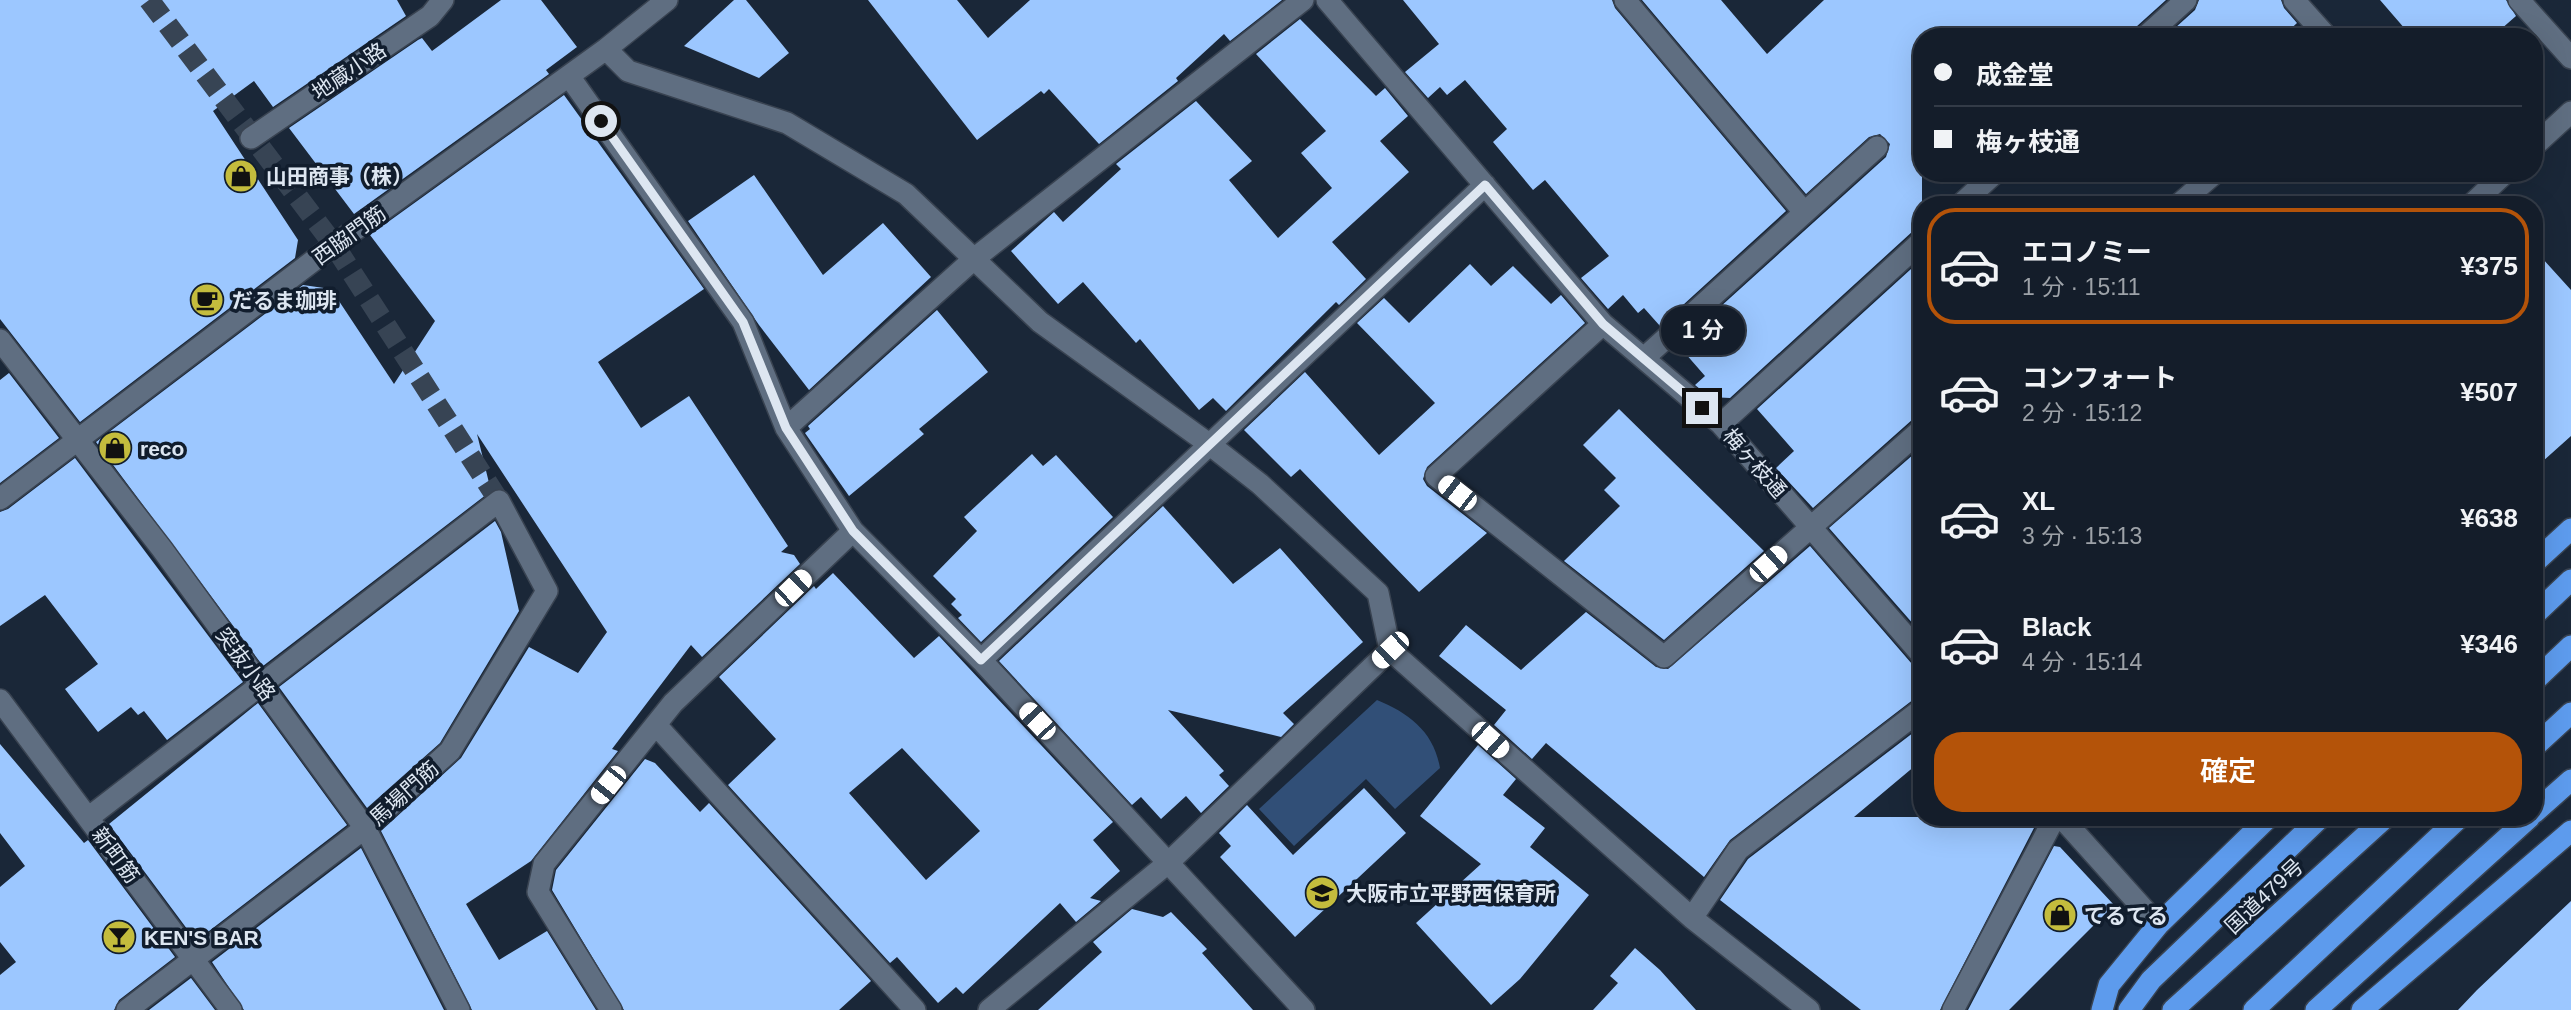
<!DOCTYPE html>
<html lang="ja">
<meta charset="utf-8">
<style>
body{margin:0;font-family:Arial,"Noto Sans JP",sans-serif;background:#1d2632;color:#f1f3f6;height:100vh;display:flex;flex-direction:column;font-size:26px;white-space:nowrap}
*{box-sizing:border-box;margin:0}
p{font-size:23px;color:#9da2a8}
.icon{flex:none;width:38px;height:38px;fill:none;stroke:currentColor;stroke-width:2;stroke-linecap:round;stroke-linejoin:round}
.map{position:relative;flex:1;overflow:hidden}
.details{position:absolute;left:1913px;top:196px;width:630px;height:630px;display:flex;flex-direction:column;background:#141d2a;border-radius:28px;box-shadow:0 7px 28px #0002,0 0 0 2px #333b47}
.details>*{flex:none}
.banner{position:absolute;left:1913px;top:28px;width:630px;height:154px;border-radius:28px;box-shadow:0 7px 28px #0002,0 0 0 2px #333b47;display:grid;align-content:center;height:154px;padding:0 21px;background:#141d2a}
.end{position:absolute;width:32px;height:32px;margin:-16px;border:9px solid #dde6f1;background:#111;box-shadow:0 0 0 4px #111}
.from{border-radius:50%}
.bubble{position:absolute;height:49px;border-radius:24px;background:#141d2a;box-shadow:0 7px 28px #0002,0 0 0 2px #333b47;font-size:23px;font-weight:600;line-height:49px;text-align:center}
.car{position:absolute;width:21px;height:42px;margin:-21px -10px;border-radius:9px;box-shadow:0 0 5px 2px #0007;background:linear-gradient(#fff 24%,#345 0 40%,#fff 0 76%,#345 0 86%,#fff 0)}
.banner b{display:flex;align-items:center;gap:24px;height:66px;font-size:26px}
.banner b+b{border-top:2px solid #333b47}
.banner i{width:18px;height:18px;background:#f1f3f6}
ul{padding:12px 0 0;list-style:none}
li{display:flex;align-items:center;gap:21px;height:116px;margin:0 14px 10px;padding:0 7px;border:4px solid transparent;border-radius:28px}
li div{flex:1}
li b{display:block;font-size:26px}
li em{font-style:normal;font-weight:600}
li.on{border-color:#b45309}
li>.icon{width:63px;height:63px;stroke-width:1.5}
.action{display:flex;gap:14px;margin-top:auto;padding:14px 21px}
.action a{flex:1;height:80px;border-radius:28px;background:#b45309;color:#fff;font-size:28px;font-weight:600;line-height:80px;text-align:center}
.map>svg:first-child{display:block}
</style>
<div class="map">
<svg width="2571" height="1010" viewBox="0 0 2571 1010">
<rect width="100%" height="100%" fill="#1a2738"/>
<path fill="#314f77" d="M 1377,700 C 1409,713 1434,732 1440,768 L 1395,809 L 1366,779 L 1294,846 L 1259,809 Z"/>
<path fill="#9cc7ff" fill-rule="evenodd" d="M 0,0 L 397,0 L 406,16 L 273,107 L 254,81 L 213,111 L 298,240 L 295,258 L 80,422 L 0,319 Z
M 501,0 L 541,0 L 577,47 L 546,70 L 549,74 L 354,214 L 289,128 L 418,40 L 422,38 L 432,51 Z
M 734,0 L 746,0 L 789,53 L 759,78 L 684,46 Z
M 868,0 L 957,0 L 988,38 L 1030,0 L 1282,0 L 1230,41 L 1224,34 L 1176,78 L 1178,81 L 1099,144 L 1049,89 L 1044,94 L 1041,91 L 977,140 Z
M 1403,0 L 1612,0 L 1615,8 L 1786,211 L 1660,326 L 1644,308 L 1638,313 L 1623,295 L 1608,309 L 1581,278 L 1609,256 L 1545,180 L 1533,190 L 1493,142 L 1507,129 L 1465,80 L 1447,95 L 1440,87 L 1428,98 L 1405,72 L 1439,44 Z
M 1642,0 L 1721,0 L 1767,54 L 1824,0 L 2166,0 L 2136,27 L 2132,37 L 1922,37 L 1922,228 L 1913,231 L 1730,398 L 1710,397 L 1695,385 L 1705,376 L 1678,345 L 1886,157 L 1890,144 L 1880,134 L 1869,137 L 1806,194 Z
M 2199,0 L 2281,0 L 2284,8 L 2297,23 L 2282,37 L 2165,37 L 2195,10 Z
M 2380,0 L 2506,0 L 2516,16 L 2492,37 L 2412,37 Z
M 1300,19 L 1376,96 L 1385,88 L 1408,116 L 1380,141 L 1409,172 L 1332,242 L 1366,279 L 1339,305 L 1336,302 L 1226,411 L 1213,398 L 1199,410 L 1140,339 L 1136,343 L 1083,282 L 1058,304 L 1011,251 L 1054,212 L 1063,222 L 1121,169 L 1116,164 L 1196,101 L 1252,161 L 1229,180 L 1278,238 L 1332,188 L 1301,153 L 1326,131 L 1256,54 Z
M 564,95 L 704,289 L 598,362 L 641,428 L 689,396 L 788,546 L 781,552 L 794,555 L 800,564 L 702,657 L 691,645 L 612,749 L 618,751 L 531,861 L 466,904 L 499,960 L 547,931 L 596,1010 L 472,1010 L 381,831 L 461,758 L 529,647 L 578,673 L 607,632 L 477,434 L 491,491 L 263,666 L 96,442 L 303,285 L 331,289 L 394,384 L 435,321 L 370,235 Z
M 754,175 L 823,275 L 883,223 L 931,277 L 809,390 L 759,325 L 688,221 Z
M 2534,249 L 2571,290 L 2571,436 L 2534,469 Z
M 1922,259 L 1922,416 L 1913,419 L 1813,508 L 1776,468 L 1794,451 L 1757,409 Z
M 1470,264 L 1491,286 L 1513,266 L 1551,304 L 1561,295 L 1585,323 L 1427,467 L 1423,479 L 1427,486 L 1487,533 L 1419,592 L 1300,469 L 1291,477 L 1244,430 L 1305,372 L 1379,455 L 1435,403 L 1357,323 L 1384,298 L 1409,323 Z
M 937,310 L 988,372 L 919,429 L 924,434 L 849,496 L 805,433 L 810,429 L 808,426 Z
M 9,373 L 59,438 L 0,483 L 0,380 Z
M 1619,409 L 1764,551 L 1664,640 L 1564,561 L 1620,506 L 1604,490 L 1616,478 L 1583,445 Z
M 1922,447 L 1922,634 L 1829,528 Z
M 1032,454 L 1043,466 L 1056,455 L 1113,517 L 981,642 L 958,618 L 962,615 L 951,604 L 956,599 L 933,576 L 977,531 L 964,517 Z
M 75,458 L 243,682 L 167,740 L 144,711 L 138,715 L 131,707 L 98,732 L 65,689 L 98,664 L 45,595 L 0,626 L 0,512 L 8,509 Z
M 1163,506 L 1233,584 L 1280,548 L 1363,642 L 1283,713 L 1294,724 L 1281,737 L 1168,710 L 1224,771 L 1219,775 L 1229,786 L 1201,813 L 1186,796 L 1161,819 L 1141,797 L 1132,805 L 999,661 Z
M 495,521 L 501,532 L 519,611 L 440,743 L 367,808 L 279,687 Z
M 1810,546 L 1912,664 L 1922,668 L 1922,696 L 1914,699 L 1730,840 L 1704,877 L 1546,743 L 1532,759 L 1494,725 L 1506,710 L 1439,656 L 1466,625 L 1521,670 L 1586,612 L 1656,667 L 1668,669 Z
M 833,573 L 914,658 L 939,636 L 1113,822 L 1093,840 L 1120,871 L 1090,898 L 1101,901 L 1076,922 L 1060,903 L 963,994 L 956,987 L 938,1003 L 897,957 L 890,963 L 728,785 L 776,739 L 719,677 L 814,586 L 816,589 ZM 902,748 L 980,831 L 926,880 L 849,793 Z
M 258,703 L 347,825 L 196,941 L 109,824 Z
M 1922,726 L 1922,760 L 1854,817 L 2023,817 L 2034,828 L 1940,1010 L 1861,1010 L 1720,900 L 1748,859 Z
M 0,744 L 84,843 L 88,840 L 175,957 L 119,1000 L 114,1010 L 0,1010 L 0,975 L 16,962 L 0,942 L 0,887 L 25,866 L 0,833 Z
M 1478,745 L 1516,779 L 1503,795 L 1545,828 L 1530,847 L 1589,895 L 1520,979 L 1491,1005 L 1416,923 L 1481,864 L 1420,816 Z
M 645,759 L 655,763 L 700,812 L 709,803 L 871,981 L 839,1010 L 624,1010 L 552,890 L 556,870 Z
M 1364,788 L 1406,833 L 1295,937 L 1220,857 L 1231,846 L 1219,833 L 1247,805 L 1293,855 Z
M 2054,846 L 2060,847 L 2114,905 L 2009,1010 L 1968,1010 Z
M 361,848 L 444,1010 L 244,1010 L 212,962 Z
M 2571,901 L 2571,1010 L 2458,1010 L 2477,990 Z
M 1132,909 L 1163,917 L 1171,912 L 1207,949 L 1202,953 L 1253,1010 L 1038,1010 L 1102,952 L 1093,942 Z
M 1635,948 L 1660,970 L 1696,1010 L 1593,1010 L 1618,983 L 1610,976 Z
M 191,978 L 215,1010 L 149,1010 Z"/>
<g fill="none" stroke-linecap="round" stroke-linejoin="round">
<path stroke="#374454" stroke-width="21" stroke-dasharray="21 10" stroke-linecap="butt" d="M 149,0 L 334,245 L 499,501"/>
<defs>
<path id="minor" d="M 1327,0 L 1603,324 L 1721,424 L 1922,655
M 1625,0 L 1804,212
M 2294,0 L 2327,37
M 2519,0 L 2571,58
M 2145,37 L 2186,0
M 606,49 L 628,71 L 787,123 L 906,194 L 1040,322 L 1209,444 L 1260,484 L 1378,593 L 1390,650 L 1692,918 L 1809,1010
M 569,76 L 743,322 L 786,428 L 853,531 L 981,660 L 1304,1010
M 251,138 L 430,16 L 443,0
M 2534,146 L 2571,112
M 1960,205 L 1995,173
M 2178,205 L 2215,173
M 2471,205 L 2505,173
M 1603,324 L 1436,476 L 1664,657 L 1922,429
M 0,340 L 162,549 L 365,828 L 459,1010
M 1644,358 L 1877,147
M 1721,424 L 1922,241
M 786,428 L 975,258 L 1303,0
M 0,499 L 334,245 L 606,49 L 667,0
M 981,660 L 1485,185
M 0,700 L 231,1010
M 656,725 L 915,1010
M 2061,817 L 2158,925
M 88,818 L 499,501 L 547,591 L 450,751 L 365,828 L 127,1010
M 1692,918 L 1738,850 L 1922,709
M 611,1010 L 538,892 L 544,864 L 673,703 L 853,531
M 989,1010 L 1168,863 L 1390,650
M 1953,1010 L 2055,817"/>
<path id="highway" d="M 2534,563 L 2571,529
M 2534,615 L 2571,580
M 2534,681 L 2571,646
M 2534,747 L 2571,713
M 2534,813 L 2571,780
M 2102,1010 L 2109,985 L 2158,925 L 2269,817
M 2129,1010 L 2151,980 L 2321,817
M 2173,1010 L 2386,817
M 2254,1010 L 2460,817
M 2316,1010 L 2530,817
M 2362,1010 L 2571,831"/>
</defs>
<use href="#minor" stroke="#394351" stroke-width="24"/>
<use href="#highway" stroke="#394351" stroke-width="24"/>
<use href="#minor" stroke="#5f6e81" stroke-width="21"/>
<use href="#highway" stroke="#5d9bed" stroke-width="21"/>
</g>
<g fill="none" stroke-linecap="round" stroke-linejoin="round">
<path stroke="#dde6f1" stroke-width="9" d="M 601,121 L 743,322 L 786,428 L 853,531 L 981,660 L 1485,185 L 1603,324 L 1702,408"/>
</g>
<defs>
<symbol id="shop-disc" viewBox="-11 -11 22 22"><circle r="9.5" fill="#c4bc3d" stroke="#111d2d"/><path d="M-5-2.5h2.3a2.7 3.5 0 0 1 5.4 0H5L5.5 6h-11ZM-1.5-2.5h3a1.5 2.3 0 0 0-3 0Z" fill="#111"/></symbol>
<symbol id="cafe-disc" viewBox="-11 -11 22 22"><circle r="9.5" fill="#c4bc3d" stroke="#111d2d"/><path d="M-5.5-4.5H6V0H3Q3 3.5 0 3.5H-2.5Q-5.5 3.5-5.5 0ZM3-3.2v2h1.7v-2ZM-6 4.5H4V6H-6Z" fill="#111"/></symbol>
<symbol id="school-disc" viewBox="-11 -11 22 22"><circle r="9.5" fill="#c4bc3d" stroke="#111d2d"/><path d="M0-5L7-2L0 1L-7-2ZM-4 1L0 2.5L4 1V4Q0 6-4 4Z" fill="#111"/></symbol>
<symbol id="bar-disc" viewBox="-11 -11 22 22"><circle r="9.5" fill="#c4bc3d" stroke="#111d2d"/><path d="M-6-5H6L.8 .8V4.5H3.5V6h-7V4.5H-.8V.8Z" fill="#111"/></symbol>
</defs>
<g fill-rule="evenodd">
<use href="#shop-disc" x="222" y="157" width="38" height="38"/>
<use href="#cafe-disc" x="188" y="281" width="38" height="38"/>
<use href="#shop-disc" x="96" y="429" width="38" height="38"/>
<use href="#school-disc" x="1303" y="874" width="38" height="38"/>
<use href="#shop-disc" x="2041" y="896" width="38" height="38"/>
<use href="#bar-disc" x="100" y="918" width="38" height="38"/>
</g>
<g text-anchor="middle" dominant-baseline="central" stroke-width="7" stroke-linejoin="round" paint-order="stroke">
<g font-size="21" fill="#dde6f1" stroke="#111d2d">
<text transform="translate(349 71) rotate(-34)">地蔵小路</text>
<text transform="translate(349 235) rotate(-36)">西脇門筋</text>
<text transform="translate(1755 463) rotate(49)">梅ヶ枝通</text>
<text transform="translate(246 664) rotate(54)">突抜小路</text>
<text transform="translate(404 793) rotate(-42)">馬場門筋</text>
<text transform="translate(116 855) rotate(53)">新町筋</text>
<text transform="translate(2264 896) rotate(-43)">国道479号</text>
</g>
<g font-size="21" font-weight="bold" fill="#dde6f1" stroke="#111d2d" text-anchor="start">
<text x="266" y="176">山田商事（株）</text>
<text x="232" y="300">だるま珈琲</text>
<text x="140" y="448">reco</text>
<text x="1346" y="893">大阪市立平野西保育所</text>
<text x="2084" y="915">てるてる</text>
<text x="144" y="937">KEN'S BAR</text>
</g>
</g>
</svg>
<i class="end from" style="left:601px;top:121px"></i>
<i class="end" style="left:1702px;top:408px"></i>
<div class="bubble" style="left:1661px;top:306px;width:84px">1 分</div>
<i class="car" style="left:1457px;top:493px;rotate:308deg"></i>
<i class="car" style="left:1768px;top:564px;rotate:48deg"></i>
<i class="car" style="left:793px;top:588px;rotate:46deg"></i>
<i class="car" style="left:1390px;top:650px;rotate:226deg"></i>
<i class="car" style="left:1037px;top:721px;rotate:317deg"></i>
<i class="car" style="left:1490px;top:740px;rotate:132deg"></i>
<i class="car" style="left:608px;top:785px;rotate:219deg"></i>
<div class="banner">
<b><i class="from"></i>成金堂</b>
<b><i></i>梅ヶ枝通</b>
</div>
<section class="details">
<ul>
<li class="on"><svg class="icon" aria-label="car" viewBox="0 0 24 24"><path d="M5 17H2v-5l4-1 3-4h7l3 4 3 1v5h-3M9 17h6M6 11h13"/><circle cx="7" cy="17" r="2"/><circle cx="17" cy="17" r="2"/></svg><div><b>エコノミー</b><p>1 分 · 15:11</p></div><em>¥375</em></li>
<li><svg class="icon" aria-label="car" viewBox="0 0 24 24"><path d="M5 17H2v-5l4-1 3-4h7l3 4 3 1v5h-3M9 17h6M6 11h13"/><circle cx="7" cy="17" r="2"/><circle cx="17" cy="17" r="2"/></svg><div><b>コンフォート</b><p>2 分 · 15:12</p></div><em>¥507</em></li>
<li><svg class="icon" aria-label="car" viewBox="0 0 24 24"><path d="M5 17H2v-5l4-1 3-4h7l3 4 3 1v5h-3M9 17h6M6 11h13"/><circle cx="7" cy="17" r="2"/><circle cx="17" cy="17" r="2"/></svg><div><b>XL</b><p>3 分 · 15:13</p></div><em>¥638</em></li>
<li><svg class="icon" aria-label="car" viewBox="0 0 24 24"><path d="M5 17H2v-5l4-1 3-4h7l3 4 3 1v5h-3M9 17h6M6 11h13"/><circle cx="7" cy="17" r="2"/><circle cx="17" cy="17" r="2"/></svg><div><b>Black</b><p>4 分 · 15:14</p></div><em>¥346</em></li>
</ul>
<div class="action"><a>確定</a></div>
</section>
</div>
